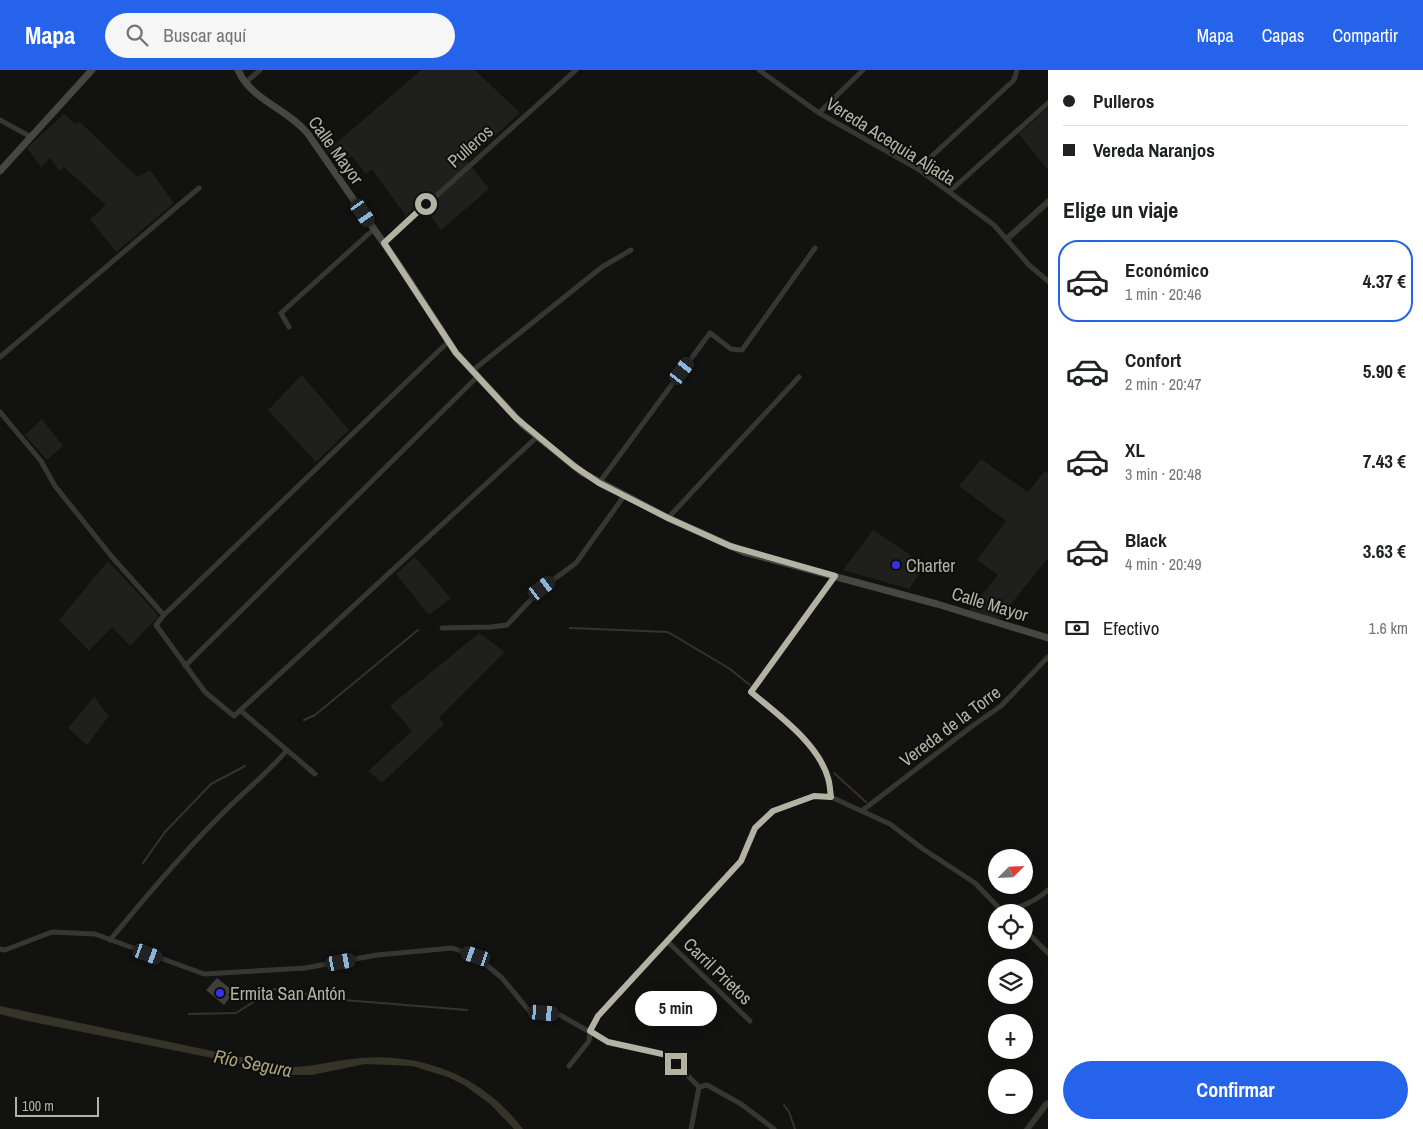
<!DOCTYPE html>
<html lang="es">
<meta charset="utf-8">
<style>
body{margin:0;font-family:"Archivo Narrow",sans-serif;background:#f6f6f6;color:#202124;height:100vh;display:flex;flex-direction:column;font-size:19px;white-space:nowrap}
*{box-sizing:border-box;margin:0}
p{font-size:16px;color:#757577}
.icon{flex:none;width:28px;height:28px;fill:none;stroke:currentColor;stroke-width:2;stroke-linecap:round;stroke-linejoin:round}
.map{position:relative;flex:1;overflow:hidden}
.details{display:flex;flex-direction:column;background:#fff;width:375px}
.details>*{flex:none}
.top-card{display:grid;align-content:center;height:110px;padding:0 15px;background:#fff}
.needle{width:32px;rotate:66deg}
.buttons{position:absolute;left:988px;top:779px;display:grid;gap:10px}
.buttons a{display:grid;place-items:center;width:45px;height:45px;border-radius:50%;background:#fff;box-shadow:0 2px 12px #0003;font-size:25px}
.scale{position:absolute;left:15px;bottom:12px;width:84px;box-sizing:border-box;padding-left:5px;border:2px solid #b2b3a3;border-top:0;font-size:14px;line-height:18px;white-space:nowrap;color:#b2b3a3;-webkit-text-stroke:4px #0d0e0c;paint-order:stroke}
.end{position:absolute;width:22px;height:22px;margin:-11px;border:6px solid #b2b3a3;background:#111;box-shadow:0 0 0 2px #111}
.from{border-radius:50%}
.bubble{position:absolute;height:35px;border-radius:18px;background:#fff;box-shadow:0 2px 12px #0003;font-size:16px;font-weight:800;line-height:35px;text-align:center}
.car{position:absolute;width:15px;height:30px;margin:-15px -8px;border-radius:6px;box-shadow:0 0 4px 1px #0007;background:linear-gradient(#222 24%,#8ab4d8 0 40%,#222 0 76%,#8ab4d8 0 86%,#222 0)}
.top-card b{display:flex;align-items:center;gap:18px;height:48px;font-size:19px}
.top-card b+b{border-top:1px solid #e0e0e0}
.top-card i{width:12px;height:12px;background:#202124}
ul{padding:0;list-style:none}
li{display:flex;align-items:center;gap:15px;height:82px;margin:0 10px 8px;padding:0 5px;border:2px solid transparent;border-radius:20px}
li div{flex:1}
li b{display:block;font-size:19px}
li em{font-style:normal;font-weight:800}
li.current{border-color:#2563eb}
li>.icon{width:45px;height:45px;stroke-width:1.5}
h2{padding:0 15px;font-size:22px;line-height:60px}
.pay{display:flex;align-items:center;gap:12px;height:55px;padding:0 15px;font-size:19px}
.pay p{margin-inline-start:auto}
.primary-button{display:flex;gap:10px;margin-top:auto;padding:10px 15px}
.primary-button a{flex:1;height:58px;border-radius:30px;background:#2563eb;color:#fff;font-size:20px;font-weight:800;line-height:58px;text-align:center}
header{display:flex;align-items:center;gap:30px;box-sizing:border-box;height:70px;padding:0 25px;background:#2563eb;color:#fff}
header strong{font-size:24px}
nav{display:flex;gap:28px;margin-inline-start:auto;font-size:18px}
.search{width:350px;height:45px;background:#f6f6f6;display:flex;align-items:center;gap:12px;box-sizing:border-box;padding:0 18px;border-radius:28px;color:#757577;font-size:19px}
main{display:flex;flex:1;min-height:0}
.map>svg:first-child{display:block}
</style>
<header>
<strong>Mapa</strong>
<div class="search"><svg class="icon" aria-label="search" viewBox="0 0 24 24"><circle cx="10" cy="10" r="6"/><path d="M15 15l6 6"/></svg>Buscar aquí</div>
<nav><a>Mapa</a><a>Capas</a><a>Compartir</a></nav>
</header>
<main>
<div class="map">
<svg width="1048" height="1059" viewBox="0 0 1048 1059">
<rect width="100%" height="100%" fill="#121311"/>
<path fill="#1f201d" d="M 421,0 L 475,0 L 520,43 L 467,91 L 489,119 L 441,160 L 421,132 L 406,146 L 372,99 L 366,104 L 352,86 L 337,96 L 327,81 Z
M 1048,38 L 1048,100 L 1019,64 Z
M 64,44 L 75,54 L 80,52 L 137,107 L 150,100 L 174,133 L 116,182 L 90,149 L 106,135 L 64,97 L 60,101 L 50,88 L 41,97 L 27,78 Z
M 302,305 L 349,360 L 316,392 L 268,340 Z
M 42,349 L 63,376 L 47,390 L 25,365 Z
M 981,389 L 1028,422 L 1045,401 L 1048,403 L 1048,488 L 998,550 L 969,540 L 998,505 L 977,490 L 1006,451 L 959,416 Z
M 873,460 L 925,495 L 909,519 L 843,500 Z
M 415,487 L 451,528 L 429,545 L 396,504 Z
M 108,491 L 157,544 L 157,548 L 130,576 L 112,557 L 89,581 L 59,550 Z
M 479,563 L 505,582 L 439,648 L 444,654 L 382,713 L 368,701 L 412,661 L 390,636 Z
M 94,627 L 109,646 L 87,675 L 68,658 Z"/>
<path fill="#363328" d="M 0,936 L 288,997 C 314,997 336,990 361,988 C 424,983 484,1007 523,1059 L 514,1059 L 490,1034 L 464,1015 L 448,1007 L 412,996 L 365,994 L 312,1005 L 286,1005 L 237,993 L 23,950 L 0,944 Z"/>
<g fill="none" stroke-linecap="round" stroke-linejoin="round">
<path stroke="#363328" stroke-width="2" d="M 1010,169 L 1048,135
M 570,558 L 668,562 L 730,599 L 750,615
M 304,650 L 315,645 L 418,560
M 834,703 L 866,732
M 143,793 L 165,762 L 211,714 L 245,696
M 189,944 L 236,943 L 274,919 L 344,930 L 467,940
M 784,1035 L 789,1042 L 795,1059
M 1025,1059 L 1045,1032"/>
</g>
<path fill="#3f403b" d="M 217,908 L 232,920 L 228,925 L 230,927 L 224,935 L 206,920 Z"/>
<g fill="none" stroke-linecap="round" stroke-linejoin="round">
<path stroke="#373732" stroke-width="5" d="M 759,0 L 819,43 L 918,99 L 994,155 L 1029,195 L 1048,211
M 245,13 L 260,0
M 819,43 L 863,0
M 0,50 L 31,67
M 918,99 L 1014,10 L 1017,0
M 949,122 L 1048,33
M 1006,169 L 1048,131
M 384,173 L 576,0
M 289,257 L 281,243 L 374,159
M 0,287 L 199,118
M 472,301 L 602,197 L 631,180
M 0,342 L 41,391 L 55,416 L 112,487 L 164,545 L 156,555 L 205,622 L 234,646 L 537,367
M 599,413 L 710,263 L 731,279 L 742,280 L 815,178
M 668,448 L 799,307
M 164,545 L 448,272
M 442,558 L 491,557 L 507,555 L 542,518 L 576,493 L 624,426
M 185,596 L 477,307
M 240,640 L 315,704
M 831,727 C 830,721 830,714 828,708 C 818,673 777,644 751,622 L 835,506
M 863,740 L 971,657 L 1001,636 L 1048,587
M 1004,842 C 1020,837 1035,832 1048,820
M 1024,859 L 1048,883
M 110,870 C 145,828 180,786 219,747 C 241,724 266,705 287,680
M 667,871 L 750,951
M 0,879 L 5,880 L 52,862 L 95,864 L 204,904 L 305,898 L 377,885 L 452,878 L 476,886 L 502,908 L 530,942 L 558,944 L 608,972 L 667,985 L 699,1017 L 691,1059
M 569,996 L 589,971 L 590,961 L 598,946 L 741,791 L 755,758 L 773,741 L 814,726 L 831,727 L 890,754 L 923,779 L 975,813 L 1003,842
M 699,1017 L 707,1015 L 741,1034 L 774,1059
M 1028,1059 L 1048,1033"/>
<path stroke="#474741" stroke-width="7" d="M 238,0 C 251,30 288,39 308,64 L 401,198 L 456,283 L 523,355 L 583,403 L 668,448 L 744,482 L 937,534 L 1048,568
M 0,101 L 92,0"/>
</g>
<g fill="none" stroke-linecap="round" stroke-linejoin="round">
<path stroke="#b2b3a3" stroke-width="6" d="M 426,134 L 384,173 L 456,283 L 516,348 L 574,396 L 599,413 L 668,448 L 730,476 L 835,506 L 751,622 C 777,644 818,673 828,708 C 830,714 830,721 831,727 L 814,726 L 773,741 L 755,758 L 741,791 L 598,946 L 590,961 L 608,972 L 667,985 L 676,994"/>
</g>
<g fill="#3433e9" stroke="#0d0e0c" stroke-width="2">
<circle cx="896" cy="495" r="5"/>
<circle cx="220" cy="923" r="5"/>
</g>
<g text-anchor="middle" dominant-baseline="central" stroke-width="4" stroke-linejoin="round" paint-order="stroke">
<g font-size="18" fill="#b2b3a3" stroke="#0d0e0c">
<text transform="translate(891 71) rotate(32)">Vereda Acequia Aljada</text>
<text transform="translate(470 76) rotate(-42)">Pulleros</text>
<text transform="translate(336 80) rotate(54)">Calle Mayor</text>
<text transform="translate(990 534) rotate(17)">Calle Mayor</text>
<text transform="translate(950 656) rotate(-37)">Vereda de la Torre</text>
<text transform="translate(718 901) rotate(44)">Carril Prietos</text>
</g>
<g font-size="18" fill="#b2b3a3" stroke="#0d0e0c" text-anchor="start">
<text x="906" y="495">Charter</text>
<text x="230" y="923">Ermita San Antón</text>
</g>
<g font-size="19" font-style="italic" fill="#ada37b" stroke="#0d0e0c">
<text transform="translate(253 993) rotate(11)">Río Segura</text>
</g>
</g>
</svg>
<div class="buttons">
<a><svg class="needle" viewBox="-14 -14 28 28"><path d="M0-13l5 13h-10z" fill="#e53935"/><path d="M0 13l5-13h-10z" fill="#757577"/></svg></a>
<a><svg class="icon" aria-label="locate" viewBox="0 0 24 24"><circle cx="12" cy="12" r="6"/><path d="M12 2v4M12 18v4M2 12h4M18 12h4"/></svg></a>
<a><svg class="icon" aria-label="layers" viewBox="0 0 24 24"><path d="M12 4l9 5-9 5-9-5zM3 14l9 5 9-5"/></svg></a>
<a>+</a>
<a>−</a>
</div>
<div class="scale">100 m</div>
<i class="end from" style="left:426px;top:134px"></i>
<i class="end" style="left:676px;top:994px"></i>
<div class="bubble" style="left:635px;top:921px;width:82px">5 min</div>
<i class="car" style="left:363px;top:143px;rotate:145deg"></i>
<i class="car" style="left:682px;top:301px;rotate:37deg"></i>
<i class="car" style="left:542px;top:518px;rotate:53deg"></i>
<i class="car" style="left:148px;top:884px;rotate:110deg"></i>
<i class="car" style="left:476px;top:886px;rotate:289deg"></i>
<i class="car" style="left:341px;top:892px;rotate:80deg"></i>
<i class="car" style="left:544px;top:943px;rotate:95deg"></i>
</div>
<section class="details">
<div class="top-card">
<b><i class="from"></i>Pulleros</b>
<b><i></i>Vereda Naranjos</b>
</div>
<h2>Elige un viaje</h2>
<ul>
<li class="current"><svg class="icon" aria-label="car" viewBox="0 0 24 24"><path d="M5 17H2v-5l4-1 3-4h7l3 4 3 1v5h-3M9 17h6M6 11h13"/><circle cx="7" cy="17" r="2"/><circle cx="17" cy="17" r="2"/></svg><div><b>Económico</b><p>1 min · 20:46</p></div><em>4.37 €</em></li>
<li><svg class="icon" aria-label="car" viewBox="0 0 24 24"><path d="M5 17H2v-5l4-1 3-4h7l3 4 3 1v5h-3M9 17h6M6 11h13"/><circle cx="7" cy="17" r="2"/><circle cx="17" cy="17" r="2"/></svg><div><b>Confort</b><p>2 min · 20:47</p></div><em>5.90 €</em></li>
<li><svg class="icon" aria-label="car" viewBox="0 0 24 24"><path d="M5 17H2v-5l4-1 3-4h7l3 4 3 1v5h-3M9 17h6M6 11h13"/><circle cx="7" cy="17" r="2"/><circle cx="17" cy="17" r="2"/></svg><div><b>XL</b><p>3 min · 20:48</p></div><em>7.43 €</em></li>
<li><svg class="icon" aria-label="car" viewBox="0 0 24 24"><path d="M5 17H2v-5l4-1 3-4h7l3 4 3 1v5h-3M9 17h6M6 11h13"/><circle cx="7" cy="17" r="2"/><circle cx="17" cy="17" r="2"/></svg><div><b>Black</b><p>4 min · 20:49</p></div><em>3.63 €</em></li>
</ul>
<div class="pay"><svg class="icon" aria-label="cash" viewBox="0 0 24 24"><path d="M3 7h18v10H3z"/><circle cx="12" cy="12" r="2"/></svg>Efectivo<p>1.6 km</p></div>
<div class="primary-button"><a>Confirmar</a></div>
</section>
</main>
